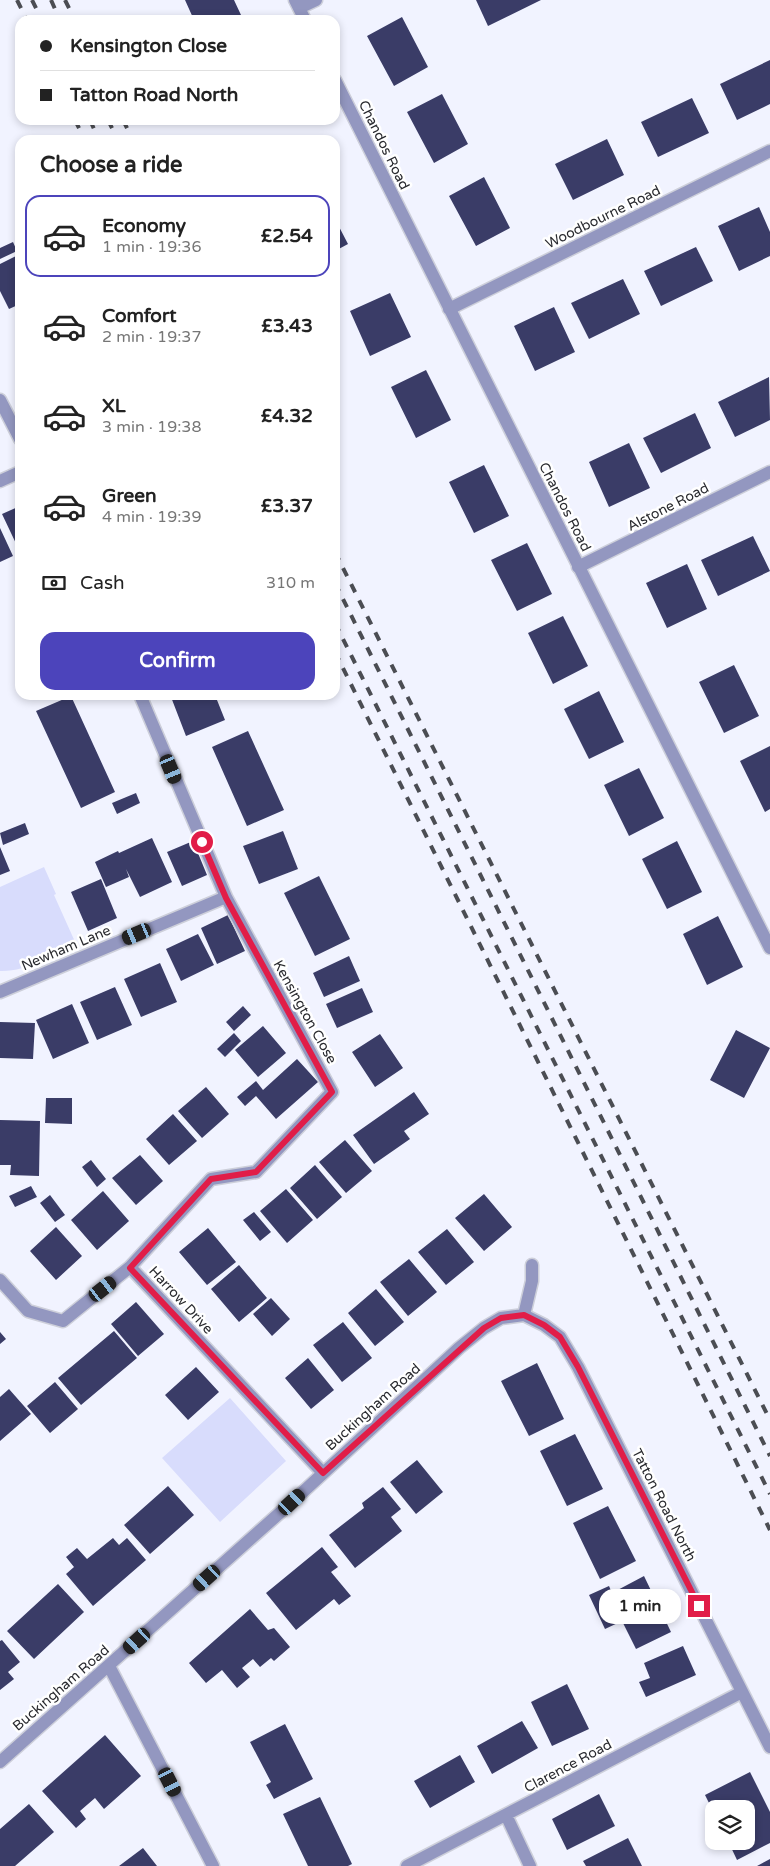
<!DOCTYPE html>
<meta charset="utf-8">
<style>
body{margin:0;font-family:"Varela Round",sans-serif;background:#f2f2f2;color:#222;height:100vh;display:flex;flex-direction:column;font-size:19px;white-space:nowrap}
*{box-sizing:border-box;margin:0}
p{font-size:16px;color:#767676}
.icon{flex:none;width:28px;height:28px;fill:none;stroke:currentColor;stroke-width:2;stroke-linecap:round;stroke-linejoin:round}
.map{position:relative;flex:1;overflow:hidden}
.sheet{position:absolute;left:15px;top:135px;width:325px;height:565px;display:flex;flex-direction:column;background:#fff;border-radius:15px;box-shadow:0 2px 8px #0003}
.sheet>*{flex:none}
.hud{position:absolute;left:15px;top:15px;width:325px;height:110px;border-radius:15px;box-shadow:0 2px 8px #0003;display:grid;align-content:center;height:110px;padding:0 25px;background:#fff}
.fabs{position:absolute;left:705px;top:1800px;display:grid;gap:10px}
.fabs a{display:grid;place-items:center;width:50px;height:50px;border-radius:10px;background:#fff;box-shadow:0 2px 8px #0003;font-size:25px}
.end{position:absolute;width:22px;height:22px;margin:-11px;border:6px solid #e11d48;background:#fff;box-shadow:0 0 0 2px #fff}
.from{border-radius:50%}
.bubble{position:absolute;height:35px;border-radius:15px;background:#fff;box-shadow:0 2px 8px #0003;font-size:16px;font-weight:800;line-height:35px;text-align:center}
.car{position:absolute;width:15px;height:30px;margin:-15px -8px;border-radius:6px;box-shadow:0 0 4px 1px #0007;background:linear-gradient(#222 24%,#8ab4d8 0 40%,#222 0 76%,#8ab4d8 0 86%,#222 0)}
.hud b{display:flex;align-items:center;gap:18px;height:48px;font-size:19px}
.hud b+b{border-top:1px solid #e0e0e0}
.hud i{width:12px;height:12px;background:#222}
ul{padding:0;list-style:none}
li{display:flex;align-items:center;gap:15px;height:82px;margin:0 10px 8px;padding:0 15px;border:2px solid transparent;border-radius:15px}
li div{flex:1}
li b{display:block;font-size:19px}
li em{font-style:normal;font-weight:800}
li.active{border-color:#4c44bb}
li>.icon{width:45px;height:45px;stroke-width:1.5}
h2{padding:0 25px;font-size:22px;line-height:60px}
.pay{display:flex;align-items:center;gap:12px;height:55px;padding:0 25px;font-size:19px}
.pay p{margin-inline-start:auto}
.action{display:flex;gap:10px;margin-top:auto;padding:10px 25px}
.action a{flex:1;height:58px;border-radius:15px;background:#4c44bb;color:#fff;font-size:20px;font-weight:800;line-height:58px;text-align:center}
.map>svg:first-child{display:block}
</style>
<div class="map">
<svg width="770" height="1866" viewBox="0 0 770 1866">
<rect width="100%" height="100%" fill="#f1f3ff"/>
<path fill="#d8dcfc" d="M 44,867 L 56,894 L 54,895 L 76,944 C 52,955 27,972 0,971 L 0,887 Z
M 230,1398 L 286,1461 L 220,1522 L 162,1458 Z"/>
<path fill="#3a3c67" d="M 185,0 L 234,0 L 241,15 L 231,20 L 194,20 Z
M 476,0 L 541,0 L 488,26 Z
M 402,17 L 428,67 L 394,86 L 367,36 Z
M 770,60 L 770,104 L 737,120 L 720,84 Z
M 442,94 L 468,144 L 434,163 L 407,112 Z
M 692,98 L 709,133 L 658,157 L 641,122 Z
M 607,139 L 624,175 L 573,200 L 555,164 Z
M 484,177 L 510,228 L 476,246 L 449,196 Z
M 759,207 L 770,232 L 770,256 L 739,271 L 718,226 Z
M 335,219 L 348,244 L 335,251 Z
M 13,242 L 17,251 L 0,259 L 0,248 Z
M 696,247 L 713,281 L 661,306 L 644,271 Z
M 20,254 L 20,304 L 9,309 L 0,291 L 0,264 Z
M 623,279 L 640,314 L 589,339 L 571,303 Z
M 390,293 L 411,337 L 370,356 L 350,311 Z
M 554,307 L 575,352 L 535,371 L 514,326 Z
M 426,370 L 451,420 L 416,438 L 391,387 Z
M 769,377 L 770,420 L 735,437 L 718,402 Z
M 695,413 L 711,448 L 661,473 L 643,438 Z
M 629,443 L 650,488 L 609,507 L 589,462 Z
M 484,465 L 509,516 L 474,533 L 449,482 Z
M 20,506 L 20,552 L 2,514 Z
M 0,528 L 13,556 L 0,562 Z
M 753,536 L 770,571 L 718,596 L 701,560 Z
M 527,543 L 552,594 L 517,611 L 491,560 Z
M 687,564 L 707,609 L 667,628 L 646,583 Z
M 563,616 L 588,666 L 553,684 L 528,633 Z
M 734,665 L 759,716 L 724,733 L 699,682 Z
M 599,691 L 624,742 L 589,759 L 564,709 Z
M 177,695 L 215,695 L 225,720 L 186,736 L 171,697 Z
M 71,696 L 115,792 L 81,808 L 36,711 Z
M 248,731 L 284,810 L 247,826 L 212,747 Z
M 770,746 L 770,809 L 765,812 L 740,761 Z
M 639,768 L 664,818 L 629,836 L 604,785 Z
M 136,793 L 140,803 L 117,814 L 112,803 Z
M 25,823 L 29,834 L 3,845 L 0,833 Z
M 283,831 L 298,869 L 259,884 L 243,846 Z
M 152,838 L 172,882 L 140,897 L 126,869 L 129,877 L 106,887 L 95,862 L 118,851 L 119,853 Z
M 193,841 L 207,875 L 182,886 L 167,852 Z
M 677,841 L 702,892 L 667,909 L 642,859 Z
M 0,847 L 10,871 L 0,875 Z
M 319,876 L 350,939 L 315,956 L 284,893 Z
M 101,879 L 117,918 L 88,931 L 71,892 Z
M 228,915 L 245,951 L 217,964 L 201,928 Z
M 718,916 L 743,967 L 707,985 L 683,934 Z
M 198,934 L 214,965 L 181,981 L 166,949 Z
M 349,956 L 360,981 L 324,997 L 313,973 Z
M 160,963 L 177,1002 L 141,1017 L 124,979 Z
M 115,987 L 132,1025 L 97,1040 L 80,1002 Z
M 362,988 L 373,1012 L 337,1028 L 326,1004 Z
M 72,1004 L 89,1043 L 53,1059 L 36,1020 Z
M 243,1006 L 251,1015 L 234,1031 L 226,1022 Z
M 0,1022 L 35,1023 L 33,1059 L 0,1058 Z
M 263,1026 L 286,1053 L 258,1077 L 235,1050 Z
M 736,1030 L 770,1048 L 744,1098 L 710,1080 Z
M 234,1033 L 241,1041 L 225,1057 L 217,1049 Z
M 380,1034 L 403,1068 L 375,1087 L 352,1052 Z
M 297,1059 L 318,1082 L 276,1119 L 256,1096 L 245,1106 L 237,1097 L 256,1081 L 263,1090 Z
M 206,1087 L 229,1114 L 202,1138 L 178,1111 Z
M 414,1092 L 429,1114 L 404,1131 L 410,1139 L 374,1164 L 353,1135 Z
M 46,1098 L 72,1098 L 72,1124 L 45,1123 Z
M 173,1114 L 197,1141 L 169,1165 L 146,1139 Z
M 0,1120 L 40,1121 L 39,1176 L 10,1175 L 11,1165 L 0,1165 Z
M 345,1140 L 372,1171 L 346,1193 L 319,1162 Z
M 140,1155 L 163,1181 L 136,1205 L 112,1178 Z
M 91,1160 L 106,1179 L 97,1187 L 82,1167 Z
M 315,1165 L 342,1197 L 317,1219 L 290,1188 Z
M 31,1186 L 37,1197 L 15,1207 L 9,1196 Z
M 286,1189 L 313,1220 L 287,1243 L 260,1211 Z
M 103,1191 L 129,1221 L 97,1250 L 71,1220 Z
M 484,1194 L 512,1227 L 484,1251 L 455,1218 Z
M 50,1195 L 65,1215 L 55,1222 L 40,1203 Z
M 254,1212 L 271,1232 L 260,1241 L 243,1220 Z
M 56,1227 L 82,1256 L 56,1280 L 30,1251 Z
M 208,1228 L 236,1262 L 207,1285 L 179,1252 Z
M 447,1229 L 474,1262 L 446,1285 L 418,1252 Z
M 409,1259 L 437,1292 L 408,1316 L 380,1282 Z
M 239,1265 L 267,1298 L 239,1322 L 211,1289 Z
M 376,1289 L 404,1322 L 375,1346 L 348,1313 Z
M 271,1298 L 290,1319 L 272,1336 L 253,1314 Z
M 136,1302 L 164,1334 L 138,1356 L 111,1324 Z
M 343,1322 L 372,1358 L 342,1382 L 313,1345 Z
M 114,1331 L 137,1358 L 81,1405 L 58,1378 Z
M 0,1332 L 6,1339 L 0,1344 Z
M 308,1358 L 334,1390 L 311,1409 L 285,1378 Z
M 537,1363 L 564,1419 L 529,1436 L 501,1381 Z
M 196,1367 L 219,1392 L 188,1420 L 165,1395 Z
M 55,1382 L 78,1409 L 50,1433 L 27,1406 Z
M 9,1389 L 31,1414 L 0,1441 L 0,1397 Z
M 575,1434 L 603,1489 L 567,1506 L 540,1451 Z
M 417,1460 L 443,1492 L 416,1514 L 390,1482 Z
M 168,1486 L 194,1515 L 150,1554 L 124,1525 Z
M 383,1487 L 401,1509 L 391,1517 L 402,1531 L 355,1568 L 329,1535 L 364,1508 L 362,1503 Z
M 608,1506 L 636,1561 L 600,1579 L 573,1523 Z
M 113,1538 L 119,1545 L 127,1538 L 146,1560 L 93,1606 L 66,1574 L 74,1567 L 66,1557 L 77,1548 L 87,1559 Z
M 322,1547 L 338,1567 L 331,1572 L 351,1596 L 339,1605 L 334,1599 L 296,1630 L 266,1593 Z
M 644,1576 L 671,1632 L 636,1649 L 622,1621 L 605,1629 L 589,1595 L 609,1586 L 612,1593 Z
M 58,1584 L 84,1612 L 34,1659 L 7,1631 Z
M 250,1609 L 268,1630 L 274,1628 L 290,1647 L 274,1661 L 271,1658 L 260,1667 L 253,1659 L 242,1668 L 250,1677 L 237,1688 L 222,1670 L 206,1683 L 189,1663 Z
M 2,1640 L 20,1662 L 8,1672 L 14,1679 L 0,1690 L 0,1641 Z
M 683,1646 L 696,1675 L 646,1697 L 639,1682 L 650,1678 L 644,1663 Z
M 567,1684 L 589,1729 L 552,1746 L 531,1702 Z
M 522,1721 L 538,1748 L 492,1774 L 477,1746 Z
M 285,1724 L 313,1779 L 274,1799 L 266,1785 L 271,1782 L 250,1742 Z
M 105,1735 L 141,1776 L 104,1809 L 95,1798 L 80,1811 L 86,1819 L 76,1828 L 42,1791 Z
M 460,1755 L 475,1782 L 430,1808 L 414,1781 Z
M 750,1772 L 770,1812 L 770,1843 L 737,1860 L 728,1841 L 746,1841 L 746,1809 L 714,1809 L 714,1813 L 705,1795 Z
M 599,1794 L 615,1826 L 567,1850 L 552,1819 Z
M 320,1797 L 352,1864 L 348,1866 L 308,1866 L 283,1814 Z
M 29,1804 L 54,1832 L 15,1866 L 0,1866 L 0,1829 Z
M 628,1838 L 642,1866 L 586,1866 L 583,1861 Z
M 143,1848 L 157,1866 L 119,1866 Z
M 770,1859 L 770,1866 L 757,1866 Z"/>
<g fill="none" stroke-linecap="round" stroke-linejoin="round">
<defs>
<path id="minor" d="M 295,0 L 305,20
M 299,8 L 316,0
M 335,80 L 770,948
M 449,309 L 770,151
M 0,400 L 20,439
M 0,481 L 20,472
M 578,567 L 770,472
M 0,992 L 226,897
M 130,1267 L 211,1179 L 256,1172 L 332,1092 L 226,897 L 140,695
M 0,1280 L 28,1311 L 63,1321 L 130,1267 L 323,1473
M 524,1315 L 532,1281 L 532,1265
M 109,1666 L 213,1866
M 0,1762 L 292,1502 L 459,1348 L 484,1328 L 501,1318 L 524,1315 L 544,1325 L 560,1337 L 578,1367 L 770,1747
M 506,1815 L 530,1866
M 407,1866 L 742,1692"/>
</defs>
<use href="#minor" stroke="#cdcfda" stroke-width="15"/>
<use href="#minor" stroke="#9397c0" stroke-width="12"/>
<path stroke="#4b4d53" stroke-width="4" stroke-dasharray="9 9" stroke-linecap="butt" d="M 17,0 L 27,20
M 32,0 L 42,20
M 51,0 L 60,20
M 65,0 L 75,20
M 75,120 L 85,140
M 90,120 L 99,140
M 108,120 L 118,140
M 123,120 L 133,140
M 335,552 L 770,1420
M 335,583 L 770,1456
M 335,623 L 770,1494
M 335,652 L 770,1530"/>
</g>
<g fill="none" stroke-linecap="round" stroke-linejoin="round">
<path stroke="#e11d48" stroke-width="6" d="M 202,842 L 226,898 L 332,1092 L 256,1172 L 211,1179 L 130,1268 L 323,1473 L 484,1328 L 501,1318 L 524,1315 L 544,1325 L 560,1337 L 578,1367 L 699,1606"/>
</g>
<g text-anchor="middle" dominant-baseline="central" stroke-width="5" stroke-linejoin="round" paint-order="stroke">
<g font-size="14" fill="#292a2f" stroke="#fff">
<text transform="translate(384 145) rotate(64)">Chandos Road</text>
<text transform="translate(603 217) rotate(-26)">Woodbourne Road</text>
<text transform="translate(565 507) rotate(63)">Chandos Road</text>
<text transform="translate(668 507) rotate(-27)">Alstone Road</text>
<text transform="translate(66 948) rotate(-23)">Newham Lane</text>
<text transform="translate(305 1012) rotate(61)">Kensington Close</text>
<text transform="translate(181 1300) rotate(47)">Harrow Drive</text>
<text transform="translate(373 1407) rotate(-42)">Buckingham Road</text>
<text transform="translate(664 1505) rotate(63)">Tatton Road North</text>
<text transform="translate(61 1688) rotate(-41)">Buckingham Road</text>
<text transform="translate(568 1766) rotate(-28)">Clarence Road</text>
</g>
</g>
</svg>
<div class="fabs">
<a><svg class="icon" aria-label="layers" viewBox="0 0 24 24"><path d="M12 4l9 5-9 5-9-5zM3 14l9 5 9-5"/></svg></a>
</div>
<i class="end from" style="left:202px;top:842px"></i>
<i class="end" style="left:699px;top:1606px"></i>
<div class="bubble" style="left:599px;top:1589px;width:82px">1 min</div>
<i class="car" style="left:171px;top:769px;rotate:157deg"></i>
<i class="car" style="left:137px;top:934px;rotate:247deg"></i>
<i class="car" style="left:103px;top:1289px;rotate:52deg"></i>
<i class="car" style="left:292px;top:1502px;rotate:47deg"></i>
<i class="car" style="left:207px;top:1578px;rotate:228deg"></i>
<i class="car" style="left:137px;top:1641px;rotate:228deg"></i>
<i class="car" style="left:170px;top:1782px;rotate:153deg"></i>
<div class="hud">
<b><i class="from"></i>Kensington Close</b>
<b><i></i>Tatton Road North</b>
</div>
<section class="sheet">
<h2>Choose a ride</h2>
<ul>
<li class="active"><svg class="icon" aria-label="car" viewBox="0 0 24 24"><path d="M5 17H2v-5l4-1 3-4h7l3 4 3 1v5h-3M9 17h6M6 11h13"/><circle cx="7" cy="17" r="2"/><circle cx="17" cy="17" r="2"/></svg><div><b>Economy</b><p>1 min · 19:36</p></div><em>£2.54</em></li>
<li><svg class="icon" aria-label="car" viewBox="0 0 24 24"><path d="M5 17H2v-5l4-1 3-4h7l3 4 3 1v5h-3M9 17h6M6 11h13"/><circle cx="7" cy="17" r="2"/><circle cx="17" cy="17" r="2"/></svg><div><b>Comfort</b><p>2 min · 19:37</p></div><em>£3.43</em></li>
<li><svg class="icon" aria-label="car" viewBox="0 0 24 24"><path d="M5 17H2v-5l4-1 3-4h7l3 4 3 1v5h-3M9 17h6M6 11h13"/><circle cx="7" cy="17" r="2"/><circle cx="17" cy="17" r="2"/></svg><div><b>XL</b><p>3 min · 19:38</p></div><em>£4.32</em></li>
<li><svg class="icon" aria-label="car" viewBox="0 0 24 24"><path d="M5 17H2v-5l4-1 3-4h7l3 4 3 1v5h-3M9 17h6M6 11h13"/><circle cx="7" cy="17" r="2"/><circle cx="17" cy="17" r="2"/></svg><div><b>Green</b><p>4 min · 19:39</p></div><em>£3.37</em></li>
</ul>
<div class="pay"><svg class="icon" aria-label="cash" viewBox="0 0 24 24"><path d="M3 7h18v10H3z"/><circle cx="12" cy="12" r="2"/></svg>Cash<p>310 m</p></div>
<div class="action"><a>Confirm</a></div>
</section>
</div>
